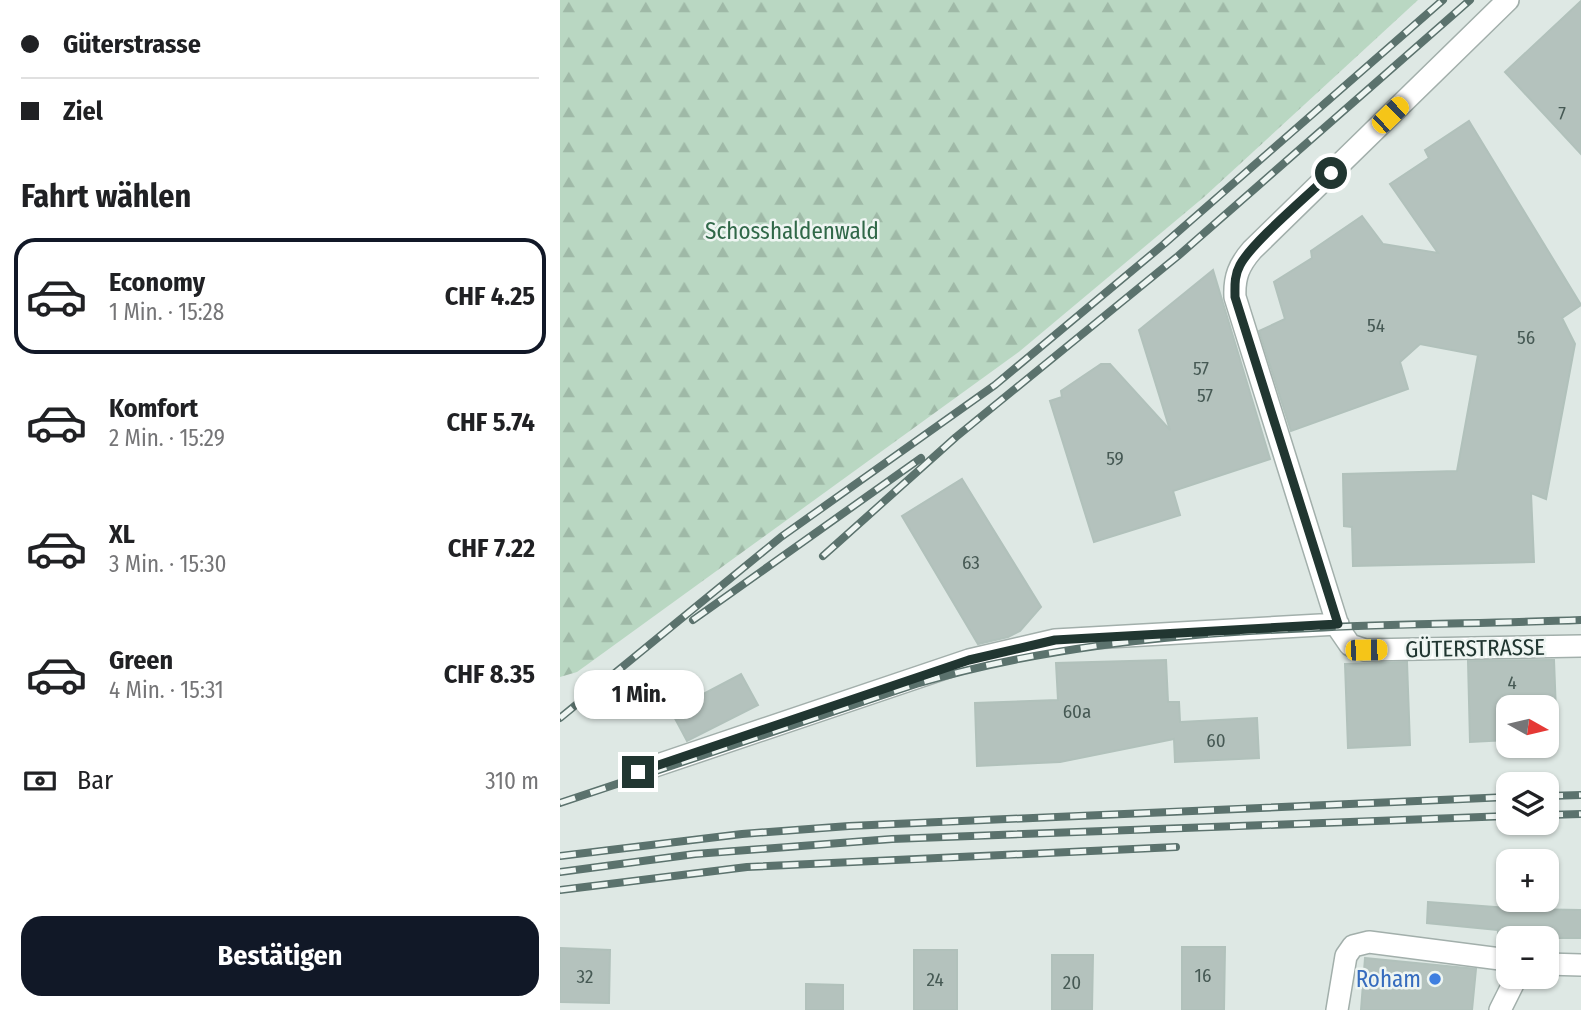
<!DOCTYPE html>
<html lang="de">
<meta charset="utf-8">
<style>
body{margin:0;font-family:"Fira Sans Condensed",sans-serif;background:#f2f2f2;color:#202124;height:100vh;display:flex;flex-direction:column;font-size:26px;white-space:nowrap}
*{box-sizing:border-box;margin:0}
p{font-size:23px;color:#757577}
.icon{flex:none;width:38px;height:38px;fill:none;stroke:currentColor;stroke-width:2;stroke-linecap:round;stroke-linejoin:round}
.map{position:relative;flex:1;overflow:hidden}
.sheet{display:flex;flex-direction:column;background:#fff;width:560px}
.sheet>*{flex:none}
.guide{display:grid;align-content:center;height:154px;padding:0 21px;background:#fff}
.needle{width:46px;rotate:98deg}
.controls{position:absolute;left:936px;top:695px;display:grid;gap:14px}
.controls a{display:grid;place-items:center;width:63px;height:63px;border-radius:14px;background:#fff;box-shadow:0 2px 5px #0004;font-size:35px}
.end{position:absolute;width:32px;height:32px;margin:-16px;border:9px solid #213631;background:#fff;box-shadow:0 0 0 4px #fff}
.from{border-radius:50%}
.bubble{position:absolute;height:49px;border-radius:21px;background:#fff;box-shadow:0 2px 5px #0004;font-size:23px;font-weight:700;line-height:49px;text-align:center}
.car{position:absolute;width:21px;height:42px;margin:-21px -10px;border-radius:9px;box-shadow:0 0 5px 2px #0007;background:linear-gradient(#f5c518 24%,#345 0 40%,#f5c518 0 76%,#345 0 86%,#f5c518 0)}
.guide b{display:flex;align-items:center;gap:24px;height:66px;font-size:26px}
.guide b+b{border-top:2px solid #e0e0e0}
.guide i{width:18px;height:18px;background:#202124}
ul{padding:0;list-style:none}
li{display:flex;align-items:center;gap:21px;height:116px;margin:0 14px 10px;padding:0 7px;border:4px solid transparent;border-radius:21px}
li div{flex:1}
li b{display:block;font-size:26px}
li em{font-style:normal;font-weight:700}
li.on{border-color:#111827}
li>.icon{width:63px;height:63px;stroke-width:1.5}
h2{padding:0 21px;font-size:32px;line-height:84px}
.pay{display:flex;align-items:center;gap:18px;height:77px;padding:0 21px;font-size:26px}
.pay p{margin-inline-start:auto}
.button{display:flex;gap:14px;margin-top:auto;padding:14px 21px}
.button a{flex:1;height:80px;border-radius:21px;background:#111827;color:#fff;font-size:28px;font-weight:700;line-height:80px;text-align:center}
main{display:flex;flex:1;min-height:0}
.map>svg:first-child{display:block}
</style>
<main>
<section class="sheet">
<div class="guide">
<b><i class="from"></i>Güterstrasse</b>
<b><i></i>Ziel</b>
</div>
<h2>Fahrt wählen</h2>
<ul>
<li class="on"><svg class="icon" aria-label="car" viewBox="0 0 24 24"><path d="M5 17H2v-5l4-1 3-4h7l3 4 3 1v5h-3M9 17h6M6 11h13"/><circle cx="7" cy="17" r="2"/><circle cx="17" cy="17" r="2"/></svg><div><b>Economy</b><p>1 Min. · 15:28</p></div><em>CHF 4.25</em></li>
<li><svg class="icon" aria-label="car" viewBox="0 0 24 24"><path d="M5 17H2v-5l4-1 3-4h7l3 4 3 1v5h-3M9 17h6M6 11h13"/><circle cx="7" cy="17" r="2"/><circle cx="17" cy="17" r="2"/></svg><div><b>Komfort</b><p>2 Min. · 15:29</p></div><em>CHF 5.74</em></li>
<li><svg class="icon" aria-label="car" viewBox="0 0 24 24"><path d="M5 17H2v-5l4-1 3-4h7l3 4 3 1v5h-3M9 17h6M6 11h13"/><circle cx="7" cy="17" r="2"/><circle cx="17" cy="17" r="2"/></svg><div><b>XL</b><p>3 Min. · 15:30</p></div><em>CHF 7.22</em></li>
<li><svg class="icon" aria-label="car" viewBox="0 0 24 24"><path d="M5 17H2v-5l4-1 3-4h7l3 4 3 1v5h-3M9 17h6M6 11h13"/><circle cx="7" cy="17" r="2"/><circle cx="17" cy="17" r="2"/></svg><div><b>Green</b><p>4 Min. · 15:31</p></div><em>CHF 8.35</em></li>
</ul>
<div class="pay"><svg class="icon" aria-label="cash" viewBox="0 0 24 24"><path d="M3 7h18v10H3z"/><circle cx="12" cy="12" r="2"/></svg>Bar<p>310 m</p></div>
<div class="button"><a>Bestätigen</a></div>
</section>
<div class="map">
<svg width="1021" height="1010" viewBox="0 0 1021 1010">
<defs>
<pattern id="forest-firs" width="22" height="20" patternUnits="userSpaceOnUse" patternTransform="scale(1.75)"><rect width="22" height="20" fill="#b9d7c2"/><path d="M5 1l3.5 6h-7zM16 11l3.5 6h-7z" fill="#9fb9a7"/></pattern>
</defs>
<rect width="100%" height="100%" fill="#dee8e4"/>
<path fill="url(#forest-firs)" d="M 0,0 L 858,0 L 644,197 L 460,351 L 17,672 L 0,677 Z"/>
<path fill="#b4c2bd" stroke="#b1c1bb" stroke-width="2" d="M 1021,1 L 1021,154 L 945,72 Z
M 909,121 L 1021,305 L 1002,318 L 1015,344 L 986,499 L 971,493 L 974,562 L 793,566 L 792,527 L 784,526 L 783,474 L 897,471 L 918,355 L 860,344 L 840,362 L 848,389 L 731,431 L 699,331 L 725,319 L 714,282 L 752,258 L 751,251 L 802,216 L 823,244 L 878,253 L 830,184 L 869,158 L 865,150 Z
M 653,270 L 710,459 L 613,491 L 620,515 L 534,542 L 490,401 L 502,397 L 501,391 L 541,364 L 550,364 L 610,430 L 579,330 Z
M 402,479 L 481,607 L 460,631 L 448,637 L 418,644 L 342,516 Z
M 606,660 L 608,702 L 619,702 L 620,722 L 697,718 L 699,758 L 615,762 L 614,739 L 500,762 L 417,766 L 415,703 L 498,700 L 496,663 Z
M 994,660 L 997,738 L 987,739 L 987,707 L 948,707 L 948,740 L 910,742 L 908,661 Z
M 847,662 L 850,745 L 788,748 L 785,664 Z
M 181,674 L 198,705 L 127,741 L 111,711 Z
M 868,902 L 962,909 L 1021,910 L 1021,938 L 938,938 L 938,930 L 867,923 Z
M 622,947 L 665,947 L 664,1010 L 622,1010 Z
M 0,948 L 50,950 L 49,1003 L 0,1002 Z
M 354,950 L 397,950 L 397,1010 L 354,1010 Z
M 492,955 L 533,955 L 532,1010 L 492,1010 Z
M 805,958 L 916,969 L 912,1010 L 801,1010 Z
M 246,984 L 283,985 L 283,1010 L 246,1010 Z"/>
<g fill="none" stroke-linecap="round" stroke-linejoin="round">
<defs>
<path id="street" d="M 948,0 L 692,250 C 679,265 674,277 675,297 L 779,629 L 790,645 L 805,650 L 1021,646
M 77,772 L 409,660 L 495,640 L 778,624
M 987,964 L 1021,965
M 777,1010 L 786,956 L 793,946 L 809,942 L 948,960
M 940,1010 L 957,976"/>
</defs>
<use href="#street" stroke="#a2afab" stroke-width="24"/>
<use href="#street" stroke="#fff" stroke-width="21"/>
<defs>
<path id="rail" d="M 263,556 L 396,437 L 618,256 L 910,0
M 133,620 L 361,458
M 0,718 L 221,537 L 435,385 L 604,244 L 883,0
M 987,796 L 1021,795
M 0,803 L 356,684 C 567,621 802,628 1021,620
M 987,815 L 1021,814
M 0,856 L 182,834 L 289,826 L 948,797
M 0,872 L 135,854 L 332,839 L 948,816
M 0,890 L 187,867 L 616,847"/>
</defs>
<use href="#rail" stroke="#5b726d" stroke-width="8"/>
<use href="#rail" stroke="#eef5f2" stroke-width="5" stroke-dasharray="16" stroke-linecap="butt"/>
</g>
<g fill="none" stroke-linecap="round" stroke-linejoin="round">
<path stroke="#213631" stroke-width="9" d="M 78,772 L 409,660 L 495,640 L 778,624 L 675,297 C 675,286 674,276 680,265 C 692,242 750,194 771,173"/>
</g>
<circle fill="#3f7fe0" stroke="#eef5f2" stroke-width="2.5" cx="875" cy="979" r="7"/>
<g text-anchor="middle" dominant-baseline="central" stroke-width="5" stroke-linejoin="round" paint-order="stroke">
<g font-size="19" fill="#465954">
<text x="1002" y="113">7</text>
<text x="816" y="325">54</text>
<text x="966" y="337">56</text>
<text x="641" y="368">57</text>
<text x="645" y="395">57</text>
<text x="555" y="458">59</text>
<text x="411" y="562">63</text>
<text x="952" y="682">4</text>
<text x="517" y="711">60a</text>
<text x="656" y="740">60</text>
<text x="643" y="975">16</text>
<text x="25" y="976">32</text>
<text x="375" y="979">24</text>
<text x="512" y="982">20</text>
</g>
<g font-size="23" fill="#306848" stroke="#eef5f2">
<text x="232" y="231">Schosshaldenwald</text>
</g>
<g font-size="23" fill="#213631" stroke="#eef5f2">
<text transform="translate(915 648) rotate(-1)">GÜTERSTRASSE</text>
</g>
<g font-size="23" fill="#366cbe" stroke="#eef5f2" text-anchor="end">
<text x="861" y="979">Roham</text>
</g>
</g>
</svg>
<div class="controls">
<a><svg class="needle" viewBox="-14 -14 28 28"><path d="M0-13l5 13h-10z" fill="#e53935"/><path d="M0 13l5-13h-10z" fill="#757577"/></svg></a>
<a><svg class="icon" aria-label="layers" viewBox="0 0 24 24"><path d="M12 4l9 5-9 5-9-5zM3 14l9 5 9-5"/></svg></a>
<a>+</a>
<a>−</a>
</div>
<i class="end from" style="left:771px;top:173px"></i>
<i class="end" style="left:78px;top:772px"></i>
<div class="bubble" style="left:14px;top:670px;width:130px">1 Min.</div>
<i class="car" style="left:830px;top:115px;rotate:46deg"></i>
<i class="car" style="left:806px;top:650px;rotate:89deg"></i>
</div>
</main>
